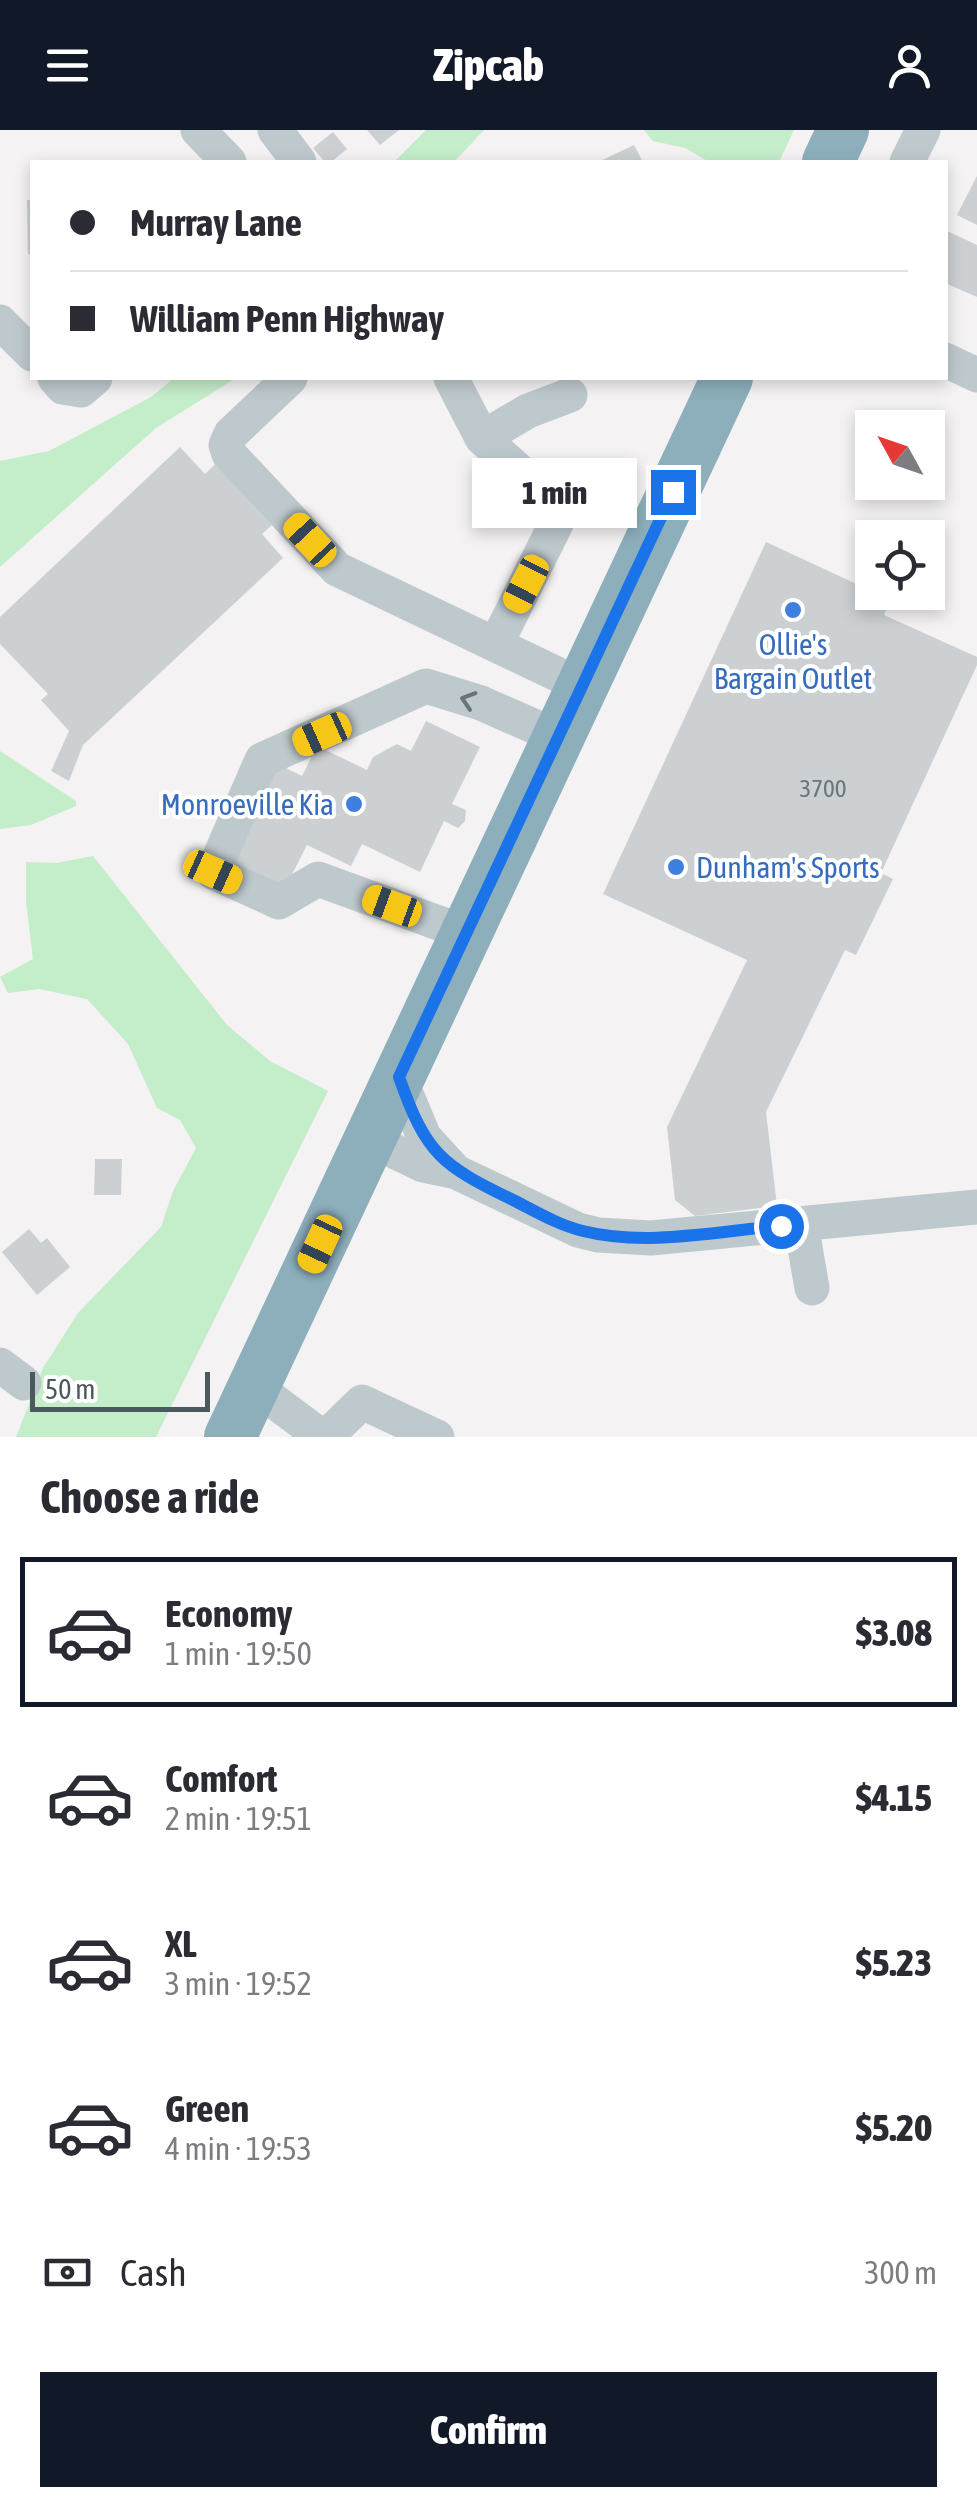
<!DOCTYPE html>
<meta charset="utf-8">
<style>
body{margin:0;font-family:"Asap Condensed",sans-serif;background:#f2f2f3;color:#2b2b33;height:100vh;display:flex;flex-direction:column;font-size:38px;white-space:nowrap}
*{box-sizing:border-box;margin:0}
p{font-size:32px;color:#7c7c81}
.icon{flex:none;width:55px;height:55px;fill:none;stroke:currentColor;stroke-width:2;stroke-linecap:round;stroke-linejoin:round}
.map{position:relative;height:1307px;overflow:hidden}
.drawer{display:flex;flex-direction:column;background:#fff;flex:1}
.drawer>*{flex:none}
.banner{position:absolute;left:30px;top:30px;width:918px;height:220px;border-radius:0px;box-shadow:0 5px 15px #0003;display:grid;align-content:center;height:220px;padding:0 40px;background:#fff}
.needle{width:65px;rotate:310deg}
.buttons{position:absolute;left:855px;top:280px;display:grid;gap:20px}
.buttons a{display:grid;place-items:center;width:90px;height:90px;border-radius:0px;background:#fff;box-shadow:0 5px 15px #0003;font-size:50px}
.scale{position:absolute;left:30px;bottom:25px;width:180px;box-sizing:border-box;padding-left:10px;border:5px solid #4a595e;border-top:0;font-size:28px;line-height:35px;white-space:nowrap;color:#4a595e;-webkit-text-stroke:8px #fff;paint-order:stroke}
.end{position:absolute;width:45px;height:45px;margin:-22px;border:12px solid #1a73e8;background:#fff;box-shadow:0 0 0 5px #fff}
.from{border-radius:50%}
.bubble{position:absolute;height:70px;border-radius:0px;background:#fff;box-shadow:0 5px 15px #0003;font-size:32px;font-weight:800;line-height:70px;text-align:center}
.car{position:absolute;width:30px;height:60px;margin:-30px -15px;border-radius:12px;box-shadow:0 0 8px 2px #0007;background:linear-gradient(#f5c518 24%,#345 0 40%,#f5c518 0 76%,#345 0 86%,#f5c518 0)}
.banner b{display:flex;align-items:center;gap:35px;height:95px;font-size:38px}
.banner b+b{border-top:2px solid #e1e1e2}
.banner i{width:25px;height:25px;background:#2b2b33}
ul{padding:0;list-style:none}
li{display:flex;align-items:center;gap:30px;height:150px;margin:0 20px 15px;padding:0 20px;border:5px solid transparent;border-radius:0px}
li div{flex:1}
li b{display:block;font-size:38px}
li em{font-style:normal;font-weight:800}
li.on{border-color:#111827}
li>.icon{width:90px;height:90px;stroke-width:1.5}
h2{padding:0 40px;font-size:45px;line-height:120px}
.pay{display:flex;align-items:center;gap:25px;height:110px;padding:0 40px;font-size:38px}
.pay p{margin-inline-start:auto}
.action{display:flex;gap:20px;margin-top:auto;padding:20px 40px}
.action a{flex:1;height:115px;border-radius:0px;background:#111827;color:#fff;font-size:40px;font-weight:800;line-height:115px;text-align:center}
header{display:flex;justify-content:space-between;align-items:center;height:130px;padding:0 40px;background:#111827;color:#fff;font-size:45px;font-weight:800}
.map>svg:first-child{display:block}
</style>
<header><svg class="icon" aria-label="menu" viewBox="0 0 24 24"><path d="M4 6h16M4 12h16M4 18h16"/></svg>Zipcab<svg class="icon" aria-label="person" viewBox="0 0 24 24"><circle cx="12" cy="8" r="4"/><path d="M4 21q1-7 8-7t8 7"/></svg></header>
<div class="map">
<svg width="977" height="1307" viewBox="0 0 977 1307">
<rect width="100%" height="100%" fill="#f4f2f2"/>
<path fill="#c4edca" d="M 426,0 L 484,0 L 454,32 L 394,32 Z
M 644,0 L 794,0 L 779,32 L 709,32 L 685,18 L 653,11 Z
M 174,248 L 236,248 L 156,298 L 0,437 L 0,331 L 49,321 L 151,267 Z
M 0,621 L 76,671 L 76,676 L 31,695 L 0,699 Z
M 93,726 L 227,895 L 270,931 L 328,961 L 156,1307 L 16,1307 L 43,1238 L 78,1183 L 161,1097 L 173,1061 L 196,1018 L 180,990 L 157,978 L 128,914 L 87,869 L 39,859 L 8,863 L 0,847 L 33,829 L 26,772 L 26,732 L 56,733 Z"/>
<path fill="#ccd0d3" d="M 367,0 L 399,0 L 380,15 Z
M 333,2 L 347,19 L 331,32 L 325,32 L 313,18 Z
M 634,15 L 643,32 L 598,32 Z
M 977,46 L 977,95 L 957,85 Z
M 27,70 L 32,70 L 32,124 L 28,124 Z
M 945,100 L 977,115 L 977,167 L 945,153 Z
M 180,317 L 205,344 L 215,334 L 272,395 L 262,404 L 283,428 L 83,615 L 69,651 L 51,641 L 69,601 L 41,570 L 48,564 L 0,514 L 0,487 Z
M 766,412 L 891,470 L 884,485 L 977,527 L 977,535 L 881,743 L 893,749 L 856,825 L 845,820 L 766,982 L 777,1076 L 695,1086 L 675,1070 L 667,997 L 747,830 L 603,764 Z
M 426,591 L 480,617 L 452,674 L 466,680 L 465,691 L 458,698 L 444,691 L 420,742 L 362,714 L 351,736 L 307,715 L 285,758 L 227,729 L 274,632 L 302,646 L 317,616 L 367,640 L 373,627 L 397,614 L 411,621 Z
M 95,1029 L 122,1029 L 121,1065 L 94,1065 Z
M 29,1099 L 41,1113 L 47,1108 L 70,1137 L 37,1165 L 2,1122 Z"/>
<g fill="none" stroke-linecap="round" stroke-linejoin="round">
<path stroke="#bec9cd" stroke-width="35" d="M 198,0 L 229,32
M 275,0 L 299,32
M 907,32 L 923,0
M 0,192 L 32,224
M 945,230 L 977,245
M 55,248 L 63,257 L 81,260 L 95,248
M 290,248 L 231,304 L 226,315 L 229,324 L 337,439 L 582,556
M 451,248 L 482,308 L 552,370 L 558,381 L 556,394 L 496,514
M 482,308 L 528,281 L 570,265
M 466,803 L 318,749 L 279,772 L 213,742 L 262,630 L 426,556 L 481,573 L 558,607
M 399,947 L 424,1007 L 456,1042
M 369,1009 L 423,1035 L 456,1042 L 578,1100 L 598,1105 L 651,1108 L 977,1077
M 801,1094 L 812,1158
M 0,1235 L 24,1253
M 254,1256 L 322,1307
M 326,1307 L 362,1272 L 437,1307"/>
<path stroke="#8dafbc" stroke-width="52" d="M 828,32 L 843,0
M 230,1307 L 727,248"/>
</g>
<defs><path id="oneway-chevron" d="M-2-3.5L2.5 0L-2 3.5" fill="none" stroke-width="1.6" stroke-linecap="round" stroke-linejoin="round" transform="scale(2.5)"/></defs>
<use stroke="#67757a" href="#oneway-chevron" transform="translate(468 570) rotate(-162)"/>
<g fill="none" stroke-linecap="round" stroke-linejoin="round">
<path stroke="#1a73e8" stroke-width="12" d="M 673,362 L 399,947 C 426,1024 441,1035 513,1070 C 535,1081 558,1095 583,1101 C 647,1117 717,1101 781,1096"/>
</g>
<g fill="#3f7fe0" stroke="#fff" stroke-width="4">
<circle cx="793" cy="480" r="10"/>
<circle cx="354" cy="674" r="10"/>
<circle cx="676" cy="737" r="10"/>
</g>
<g text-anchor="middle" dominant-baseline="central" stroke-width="8" stroke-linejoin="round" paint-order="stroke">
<g font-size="25" fill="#6a777b">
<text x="823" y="658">3700</text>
</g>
<g font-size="30" fill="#366cbe" stroke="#fff">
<text x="793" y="514">Ollie's<tspan x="793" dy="34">Bargain Outlet</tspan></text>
<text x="334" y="674" text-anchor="end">Monroeville Kia</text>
<text x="696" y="737" text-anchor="start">Dunham's Sports</text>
</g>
</g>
</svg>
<div class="buttons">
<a><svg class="needle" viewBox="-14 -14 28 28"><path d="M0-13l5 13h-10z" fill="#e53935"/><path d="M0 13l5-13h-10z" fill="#7c7c81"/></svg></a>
<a><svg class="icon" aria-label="locate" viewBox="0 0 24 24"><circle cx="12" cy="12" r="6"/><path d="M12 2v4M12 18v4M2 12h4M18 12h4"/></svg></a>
</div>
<div class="scale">50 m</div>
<i class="end from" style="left:781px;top:1096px"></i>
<i class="end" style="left:673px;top:362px"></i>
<div class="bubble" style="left:472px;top:328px;width:165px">1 min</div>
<i class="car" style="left:310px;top:410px;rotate:317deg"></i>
<i class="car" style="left:526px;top:454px;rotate:207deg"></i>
<i class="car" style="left:322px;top:604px;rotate:246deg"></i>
<i class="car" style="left:213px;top:742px;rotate:114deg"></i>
<i class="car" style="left:392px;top:776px;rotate:290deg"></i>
<i class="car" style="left:320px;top:1114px;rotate:205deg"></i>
<div class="banner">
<b><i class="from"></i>Murray Lane</b>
<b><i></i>William Penn Highway</b>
</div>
</div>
<section class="drawer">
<h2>Choose a ride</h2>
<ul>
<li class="on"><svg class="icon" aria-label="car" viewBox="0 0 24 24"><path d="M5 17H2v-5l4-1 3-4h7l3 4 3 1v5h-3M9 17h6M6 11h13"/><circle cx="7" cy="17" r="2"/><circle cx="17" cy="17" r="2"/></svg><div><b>Economy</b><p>1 min · 19:50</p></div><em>$3.08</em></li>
<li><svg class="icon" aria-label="car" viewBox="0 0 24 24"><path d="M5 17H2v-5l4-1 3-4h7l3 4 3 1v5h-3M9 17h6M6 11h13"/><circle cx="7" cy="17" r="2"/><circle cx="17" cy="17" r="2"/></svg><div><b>Comfort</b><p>2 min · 19:51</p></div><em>$4.15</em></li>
<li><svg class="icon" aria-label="car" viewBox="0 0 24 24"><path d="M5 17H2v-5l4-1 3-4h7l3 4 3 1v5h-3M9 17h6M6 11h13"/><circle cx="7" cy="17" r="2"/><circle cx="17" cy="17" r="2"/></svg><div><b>XL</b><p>3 min · 19:52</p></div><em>$5.23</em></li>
<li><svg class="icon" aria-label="car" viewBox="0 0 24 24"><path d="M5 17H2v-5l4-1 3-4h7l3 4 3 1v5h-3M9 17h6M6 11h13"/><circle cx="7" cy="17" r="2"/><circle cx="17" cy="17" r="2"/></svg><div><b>Green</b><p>4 min · 19:53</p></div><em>$5.20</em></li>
</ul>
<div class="pay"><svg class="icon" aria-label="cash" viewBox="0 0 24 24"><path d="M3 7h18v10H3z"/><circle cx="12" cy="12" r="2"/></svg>Cash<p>300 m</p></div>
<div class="action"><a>Confirm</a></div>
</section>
